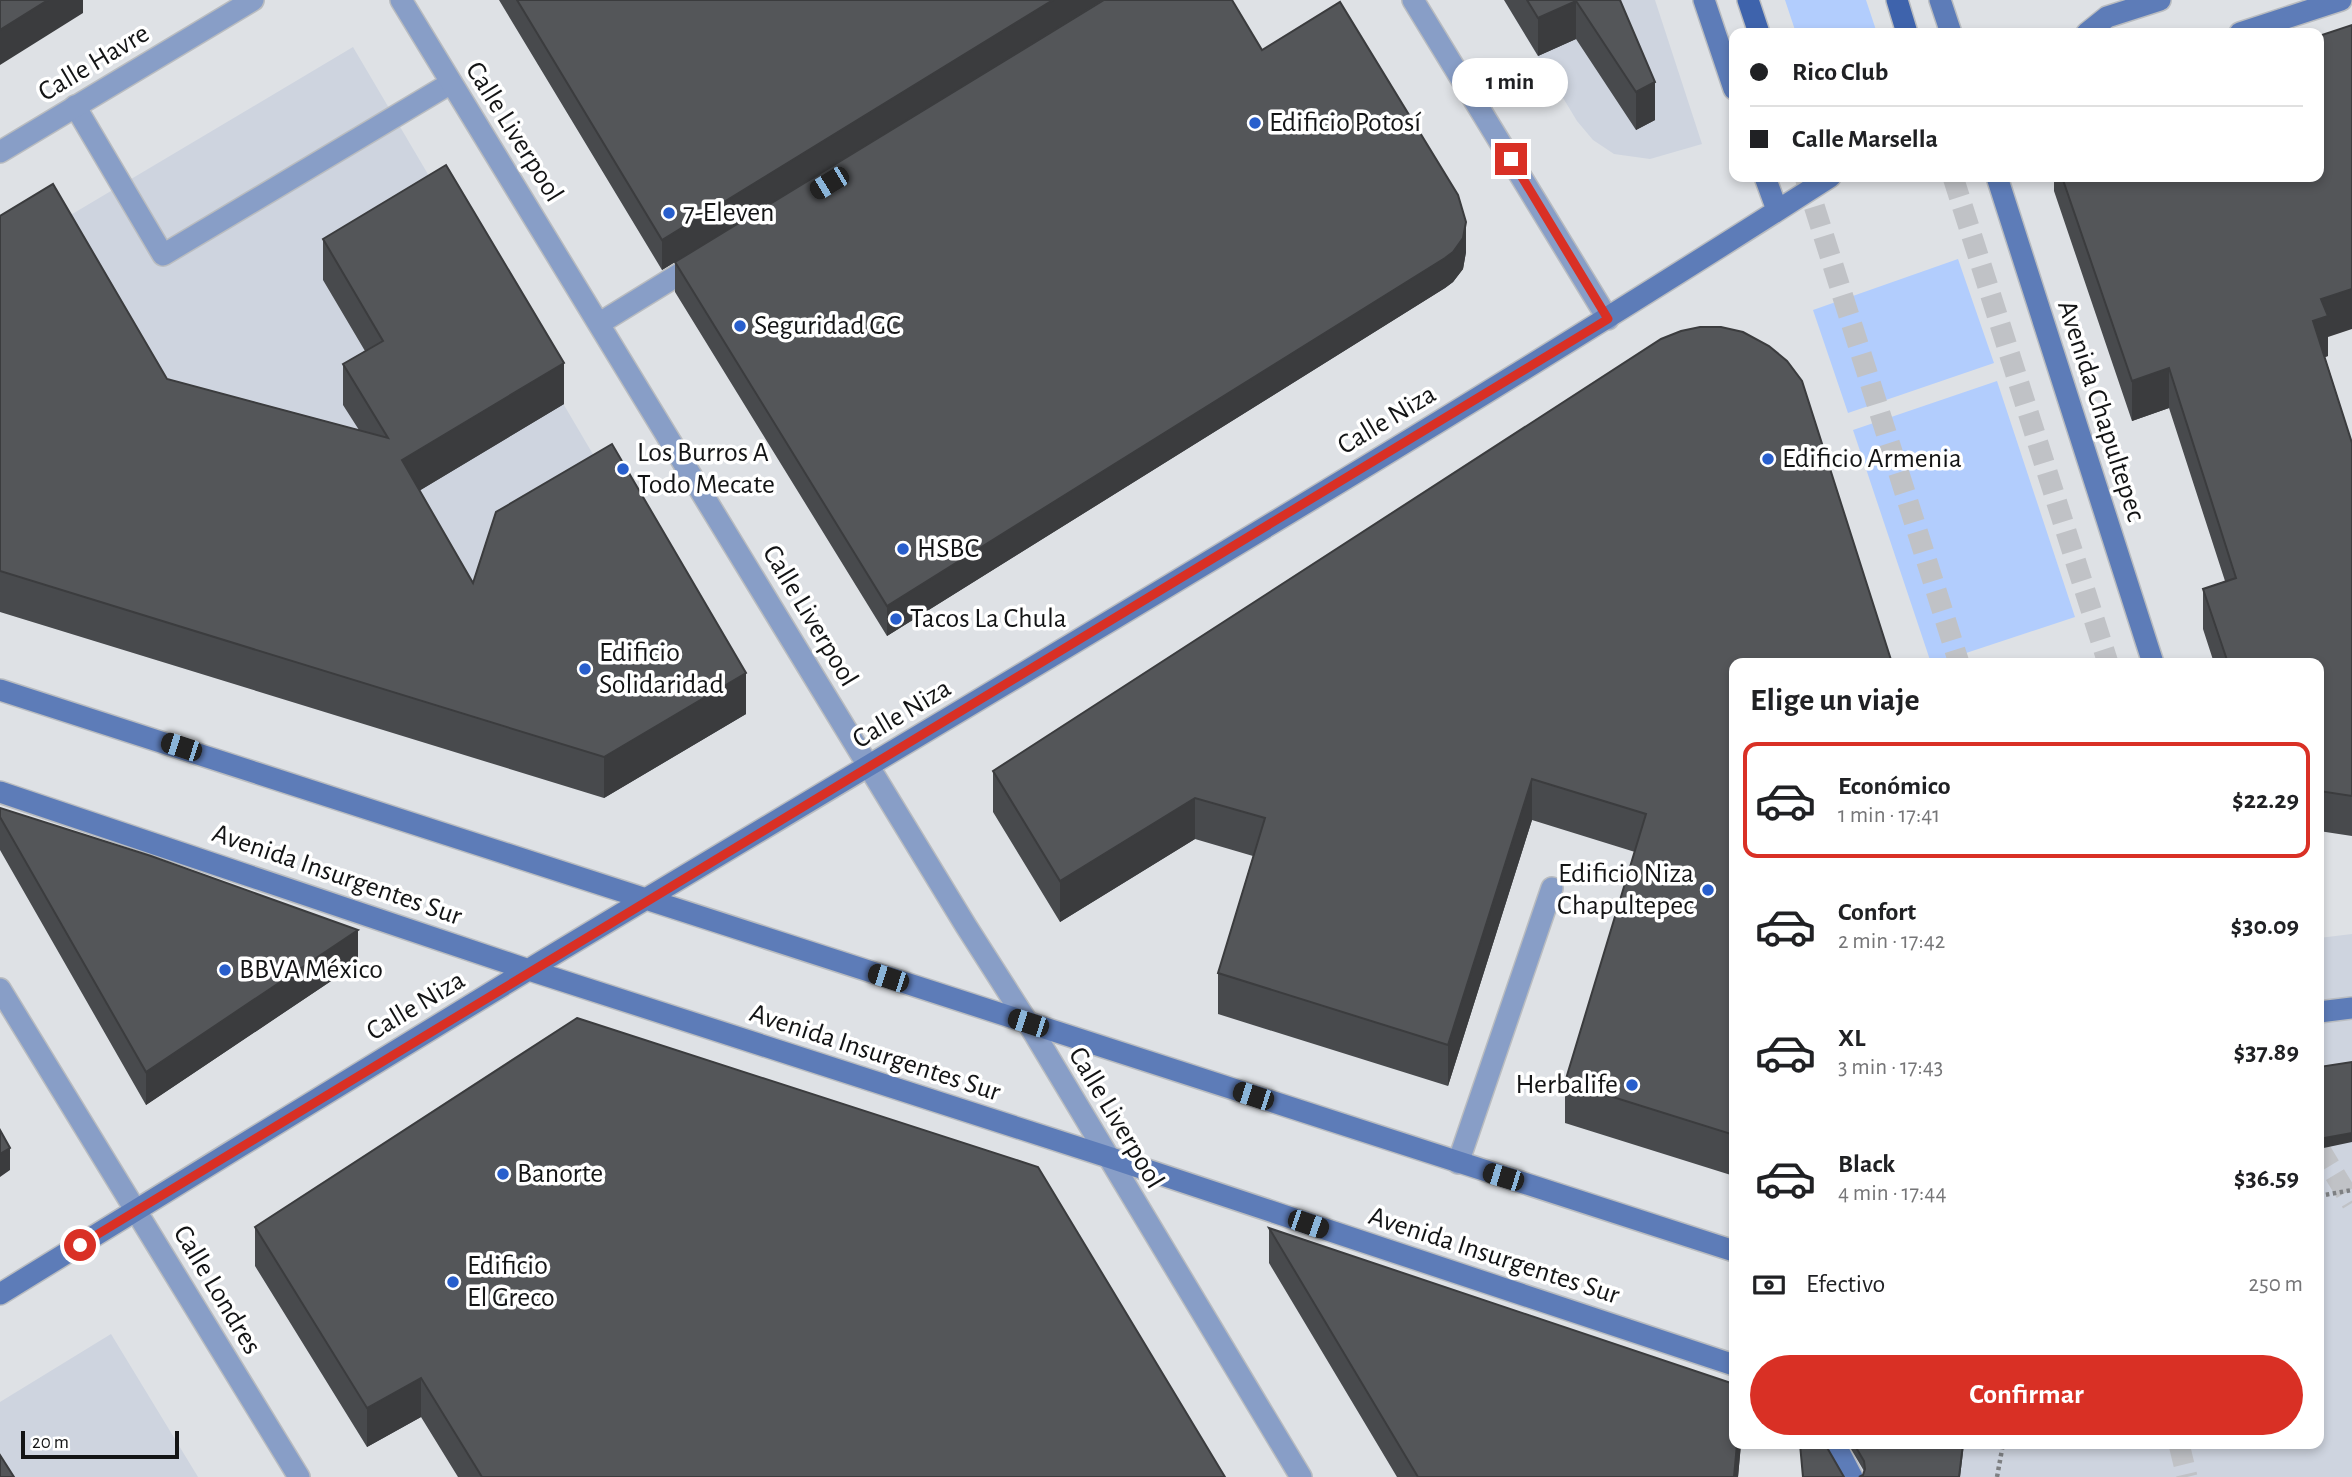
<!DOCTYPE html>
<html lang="es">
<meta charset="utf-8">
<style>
body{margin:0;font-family:"Alegreya Sans",sans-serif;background:#f2f2f2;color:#202124;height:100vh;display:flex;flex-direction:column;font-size:26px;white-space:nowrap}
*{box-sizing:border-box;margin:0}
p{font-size:23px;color:#757577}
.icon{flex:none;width:38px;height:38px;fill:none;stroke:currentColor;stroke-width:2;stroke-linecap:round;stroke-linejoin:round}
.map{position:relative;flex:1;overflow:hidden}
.details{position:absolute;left:1729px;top:658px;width:595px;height:791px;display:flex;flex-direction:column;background:#fff;border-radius:14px;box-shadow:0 4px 10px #0003}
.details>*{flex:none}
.banner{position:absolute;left:1729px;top:28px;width:595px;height:154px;border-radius:14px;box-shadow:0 4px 10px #0003;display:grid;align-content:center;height:154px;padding:0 21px;background:#fff}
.scale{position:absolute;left:21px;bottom:18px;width:158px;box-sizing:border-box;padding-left:7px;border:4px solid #131415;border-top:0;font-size:19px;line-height:24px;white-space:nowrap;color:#131415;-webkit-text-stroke:5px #fff;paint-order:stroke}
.end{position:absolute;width:32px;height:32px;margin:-16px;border:9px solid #d93025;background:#fff;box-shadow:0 0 0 4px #fff}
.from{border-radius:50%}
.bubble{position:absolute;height:49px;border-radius:24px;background:#fff;box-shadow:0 4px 10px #0003;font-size:23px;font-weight:700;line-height:49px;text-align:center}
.car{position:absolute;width:21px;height:42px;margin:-21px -10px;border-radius:9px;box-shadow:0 0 5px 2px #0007;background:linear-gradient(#222 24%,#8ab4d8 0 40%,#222 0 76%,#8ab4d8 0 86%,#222 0)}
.banner b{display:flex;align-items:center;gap:24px;height:66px;font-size:26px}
.banner b+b{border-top:2px solid #e0e0e0}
.banner i{width:18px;height:18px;background:#202124}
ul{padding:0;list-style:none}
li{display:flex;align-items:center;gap:21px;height:116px;margin:0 14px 10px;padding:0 7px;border:4px solid transparent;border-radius:14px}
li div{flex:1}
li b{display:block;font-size:26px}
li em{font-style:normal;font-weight:700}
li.current{border-color:#d93025}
li>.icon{width:63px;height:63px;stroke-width:1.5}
h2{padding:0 21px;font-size:32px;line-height:84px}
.pay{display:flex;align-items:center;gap:18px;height:77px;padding:0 21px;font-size:26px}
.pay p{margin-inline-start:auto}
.button{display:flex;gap:14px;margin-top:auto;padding:14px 21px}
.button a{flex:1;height:80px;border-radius:42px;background:#d93025;color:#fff;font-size:28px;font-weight:700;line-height:80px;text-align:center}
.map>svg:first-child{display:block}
</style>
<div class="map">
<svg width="2352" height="1477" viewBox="0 0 2352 1477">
<rect width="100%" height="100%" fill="#dee1e5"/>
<path fill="#ced4df" d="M 1504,0 L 1655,0 L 1702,144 L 1650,159 L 1614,154 L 1593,140 L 1577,121 Z
M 353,47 L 746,714 L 604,798 L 0,257 Z
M 2352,934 L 2352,1477 L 1811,1477 L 1815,1444 L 2319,1444 L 2319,938 Z
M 111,1334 L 198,1477 L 0,1477 L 0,1402 Z"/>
<path fill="#b2cdfd" d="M 1785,0 L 1866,0 L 1877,33 L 1796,33 Z
M 1958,259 L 1994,363 L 1848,413 L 1813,310 Z
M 1997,381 L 2075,617 L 1936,663 L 1931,663 L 1853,430 Z"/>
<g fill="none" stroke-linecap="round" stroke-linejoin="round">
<path stroke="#c0c2c6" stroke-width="21" stroke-dasharray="21 10" stroke-linecap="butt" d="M 1805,177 L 1959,663
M 1953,177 L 2108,663
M 2319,1148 L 2352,1203
M 2179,1444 L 2187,1477"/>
<defs>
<path id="lane" d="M 75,106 L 163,255 L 451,83
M 1458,1163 L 1552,888"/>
<path id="street" d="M 401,0 L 966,926 L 1028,1023 L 1301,1477
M 1413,0 L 1608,319
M 0,152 L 253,0
M 600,323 L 699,262
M 0,989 L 299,1477"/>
<path id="secondary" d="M 1704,0 L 1734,89
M 1940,0 L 1951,33
M 2087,33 L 2107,17 L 2160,0
M 2240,33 L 2341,0
M 1765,177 L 1777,210
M 1997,177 L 2153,663
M 0,690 L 1734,1251
M 0,792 L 529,970 L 1105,1156 L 1734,1365
M 2319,1012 L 2352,1008
M 0,1294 C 178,1185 354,1075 533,967 C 966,706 1404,450 1830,177
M 1835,1444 L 1852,1477"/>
<path id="primary" d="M 1748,0 L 1759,33
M 1897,0 L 1907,33"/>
</defs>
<use href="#lane" stroke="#b9bcc0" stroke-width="24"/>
<use href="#street" stroke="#b9bcc0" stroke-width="24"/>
<use href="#secondary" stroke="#b9bcc0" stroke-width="24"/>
<use href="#primary" stroke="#b9bcc0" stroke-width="24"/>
<path stroke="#7e8083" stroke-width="4.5" stroke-dasharray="3.5 3.5" stroke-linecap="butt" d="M 2319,1196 L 2352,1190
M 1997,1477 L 2003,1444"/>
<use href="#lane" stroke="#889ec7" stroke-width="21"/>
<use href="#street" stroke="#889ec7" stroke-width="21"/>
<use href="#secondary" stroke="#5d7cb8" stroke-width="21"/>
<use href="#primary" stroke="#3e63ac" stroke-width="21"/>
</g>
<path fill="#484a4d" d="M 499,0 L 1103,0 L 662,270 Z
M 1504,0 L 1620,0 L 1655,120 L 1636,130 L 1576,39 L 1538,56 Z
M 1262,50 L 1466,252 L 1463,269 L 1453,282 L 1445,288 L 887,636 L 675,292 L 675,262 Z
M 2054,177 L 2319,177 L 2328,337 L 2328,356 L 2325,357 L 2352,443 L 2352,836 L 2319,831 L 2319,663 L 2214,663 L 2203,629 L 2203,589 L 2225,581 L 2169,408 L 2132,421 L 2054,191 Z
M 0,216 L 167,379 L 359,430 L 343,405 L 343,364 L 365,351 L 323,280 L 323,239 L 564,404 L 419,491 L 473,583 L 746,714 L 604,798 L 0,612 Z
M 1734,663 L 1734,1176 L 1565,1123 L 1565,1082 L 1635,852 L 1532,820 L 1448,1086 L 1218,1014 L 1218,973 L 1253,856 L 1195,839 L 1060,922 L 993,812 L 993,771 Z
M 0,808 L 358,963 L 146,1105 L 0,850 Z
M 255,1227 L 1225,1477 L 458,1477 L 421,1417 L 367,1447 L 255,1266 Z
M 1269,1228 L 1734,1444 L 1741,1444 L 1738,1477 L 1397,1477 L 1269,1263 Z
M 1848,1444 L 1964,1444 L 1960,1477 L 1863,1475 L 1864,1471 Z"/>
<path fill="#3b3c3e" d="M 48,0 L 83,0 L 83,13 L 0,65 L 0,30 Z
M 1053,0 L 1103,0 L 662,270 L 662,240 Z
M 1576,1 L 1576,39 L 1538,56 L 1538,18 Z
M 1655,82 L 1655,120 L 1636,130 L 1636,92 Z
M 1466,222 L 1466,252 L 1463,269 L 1453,282 L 1445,288 L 887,636 L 887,606 Z
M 2352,289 L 2352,329 L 2328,337 L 2328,356 L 2313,361 L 2313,321 L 2321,299 Z
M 564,363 L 564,404 L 402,501 L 402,460 Z
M 2169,368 L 2169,408 L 2132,421 L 2132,381 Z
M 746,673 L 746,714 L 604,798 L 604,757 Z
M 1532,779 L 1532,820 L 1448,1086 L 1448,1045 Z
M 1195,798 L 1195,839 L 1060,922 L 1060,881 Z
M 358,930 L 358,963 L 146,1105 L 146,1072 Z
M 2352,1133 L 2352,1142 L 2319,1149 L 2319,1139 Z
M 10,1148 L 10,1170 L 0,1177 L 0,1154 Z
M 421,1378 L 421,1417 L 367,1447 L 367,1408 Z
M 1737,1444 L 1741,1444 L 1738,1477 L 1734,1477 Z"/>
<path fill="#545659" stroke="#3b3c3e" stroke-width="2" d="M 0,0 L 48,0 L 0,30 Z
M 517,0 L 1053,0 L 662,240 Z
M 1104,0 L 1232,0 L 1262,50 L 1340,2 L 1458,195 L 1466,222 L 1463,238 L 1453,252 L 1445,258 L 887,606 L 675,262 Z
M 1527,0 L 1620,0 L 1655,82 L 1636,92 L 1576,1 L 1538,18 Z
M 2352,25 L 2352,289 L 2321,299 L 2328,316 L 2313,321 L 2352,443 L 2352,796 L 2319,791 L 2319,663 L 2228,663 L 2203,589 L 2236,578 L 2169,368 L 2132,381 L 2062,177 L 2319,177 L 2319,36 Z
M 446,165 L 564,363 L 402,460 L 473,583 L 496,512 L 612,444 L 746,673 L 604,757 L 0,571 L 0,216 L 53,184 L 167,379 L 388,438 L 343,364 L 383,341 L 323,239 Z
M 1700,327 L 1721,327 L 1743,332 L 1769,346 L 1787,361 L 1802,381 L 1892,663 L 1734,663 L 1734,1135 L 1565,1082 L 1646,814 L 1532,779 L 1448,1045 L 1218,973 L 1265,818 L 1195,798 L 1060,881 L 993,771 L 1661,339 L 1681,331 Z
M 0,808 L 151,856 L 358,930 L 146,1072 L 0,817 Z
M 577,1018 L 1038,1167 L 1225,1477 L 482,1477 L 421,1378 L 367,1408 L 255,1227 Z
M 2352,1062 L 2352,1133 L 2319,1139 L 2319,1067 Z
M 0,1130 L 10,1148 L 0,1154 Z
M 1269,1228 L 1734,1384 L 1734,1444 L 1737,1444 L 1734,1477 L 1418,1477 Z
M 1800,1444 L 1825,1444 L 1844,1477 L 1803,1477 Z
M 1854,1444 L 1963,1444 L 1959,1477 L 1859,1477 L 1863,1475 L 1865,1469 L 1864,1461 Z
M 0,1455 L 14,1477 L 0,1477 Z"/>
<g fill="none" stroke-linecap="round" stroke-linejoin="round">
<path stroke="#d93025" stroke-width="9" d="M 80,1245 C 588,933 1099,627 1608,319 L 1511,159"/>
</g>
<g fill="#285ecc" stroke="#fff" stroke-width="2.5">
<circle cx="1255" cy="123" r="7"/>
<circle cx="669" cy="213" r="7"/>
<circle cx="740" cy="326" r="7"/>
<circle cx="1768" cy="459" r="7"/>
<circle cx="623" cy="469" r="7"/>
<circle cx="903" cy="549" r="7"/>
<circle cx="896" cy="619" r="7"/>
<circle cx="585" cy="669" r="7"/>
<circle cx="1708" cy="890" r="7"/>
<circle cx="225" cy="970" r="7"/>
<circle cx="1632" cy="1085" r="7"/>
<circle cx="503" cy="1174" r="7"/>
<circle cx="453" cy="1282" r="7"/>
</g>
<g text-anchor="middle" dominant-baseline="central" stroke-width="7" stroke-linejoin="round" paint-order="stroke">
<g font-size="28" fill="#131415" stroke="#fff">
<text transform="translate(94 63) rotate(-31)">Calle Havre</text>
<text transform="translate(514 132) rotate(58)">Calle Liverpool</text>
<text transform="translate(2101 411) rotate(72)">Avenida Chapultepec</text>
<text transform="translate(1387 420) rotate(-31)">Calle Niza</text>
<text transform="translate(810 616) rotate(59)">Calle Liverpool</text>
<text transform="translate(902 714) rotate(-31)">Calle Niza</text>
<text transform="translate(337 875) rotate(19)">Avenida Insurgentes Sur</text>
<text transform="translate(416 1006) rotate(-31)">Calle Niza</text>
<text transform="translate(875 1053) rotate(18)">Avenida Insurgentes Sur</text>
<text transform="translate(1116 1118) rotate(59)">Calle Liverpool</text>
<text transform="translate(1494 1256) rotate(18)">Avenida Insurgentes Sur</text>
<text transform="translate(217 1290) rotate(59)">Calle Londres</text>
</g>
<g font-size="28" fill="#131415" stroke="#fff" text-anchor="start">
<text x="1269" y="123">Edificio Potosí</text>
<text x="683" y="213">7-Eleven</text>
<text x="754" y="326">Seguridad GC</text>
<text x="637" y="453">Los Burros A<tspan x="637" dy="32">Todo Mecate</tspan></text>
<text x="1782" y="459">Edificio Armenia</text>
<text x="917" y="549">HSBC</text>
<text x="910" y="619">Tacos La Chula</text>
<text x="599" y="653">Edificio<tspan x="599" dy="32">Solidaridad</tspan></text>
<text x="1694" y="874" text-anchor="end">Edificio Niza<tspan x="1694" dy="32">Chapultepec</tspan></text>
<text x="239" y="970">BBVA México</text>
<text x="1618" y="1085" text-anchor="end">Herbalife</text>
<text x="517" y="1174">Banorte</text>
<text x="467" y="1266">Edificio<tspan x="467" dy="32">El Greco</tspan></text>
</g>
</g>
</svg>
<div class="scale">20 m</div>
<i class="end from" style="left:80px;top:1245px"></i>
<i class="end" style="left:1511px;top:159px"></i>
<div class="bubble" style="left:1452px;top:58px;width:116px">1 min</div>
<i class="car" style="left:829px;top:183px;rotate:239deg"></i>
<i class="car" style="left:181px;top:747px;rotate:288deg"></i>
<i class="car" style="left:888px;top:978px;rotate:288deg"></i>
<i class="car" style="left:1028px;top:1023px;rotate:288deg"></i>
<i class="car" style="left:1253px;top:1096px;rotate:288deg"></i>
<i class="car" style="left:1503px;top:1177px;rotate:287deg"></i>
<i class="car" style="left:1308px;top:1224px;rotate:109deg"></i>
<div class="banner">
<b><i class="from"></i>Rico Club</b>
<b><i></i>Calle Marsella</b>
</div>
<section class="details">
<h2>Elige un viaje</h2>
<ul>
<li class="current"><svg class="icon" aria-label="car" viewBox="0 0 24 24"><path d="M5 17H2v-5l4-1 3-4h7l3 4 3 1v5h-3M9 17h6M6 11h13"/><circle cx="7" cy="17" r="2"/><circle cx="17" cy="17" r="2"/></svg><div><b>Económico</b><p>1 min · 17:41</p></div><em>$22.29</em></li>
<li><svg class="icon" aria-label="car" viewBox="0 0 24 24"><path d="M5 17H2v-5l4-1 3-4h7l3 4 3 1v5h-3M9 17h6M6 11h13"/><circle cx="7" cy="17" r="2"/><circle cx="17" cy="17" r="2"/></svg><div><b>Confort</b><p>2 min · 17:42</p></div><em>$30.09</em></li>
<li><svg class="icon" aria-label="car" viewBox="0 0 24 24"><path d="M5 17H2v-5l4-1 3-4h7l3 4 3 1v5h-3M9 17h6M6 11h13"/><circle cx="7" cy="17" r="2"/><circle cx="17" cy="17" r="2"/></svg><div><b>XL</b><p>3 min · 17:43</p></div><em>$37.89</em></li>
<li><svg class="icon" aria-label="car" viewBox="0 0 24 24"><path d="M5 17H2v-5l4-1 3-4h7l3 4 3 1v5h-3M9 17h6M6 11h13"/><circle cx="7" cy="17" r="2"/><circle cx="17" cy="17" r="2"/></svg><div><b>Black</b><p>4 min · 17:44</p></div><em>$36.59</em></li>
</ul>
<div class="pay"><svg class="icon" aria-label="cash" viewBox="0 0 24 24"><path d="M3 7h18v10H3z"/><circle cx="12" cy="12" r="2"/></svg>Efectivo<p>250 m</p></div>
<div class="button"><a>Confirmar</a></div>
</section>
</div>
